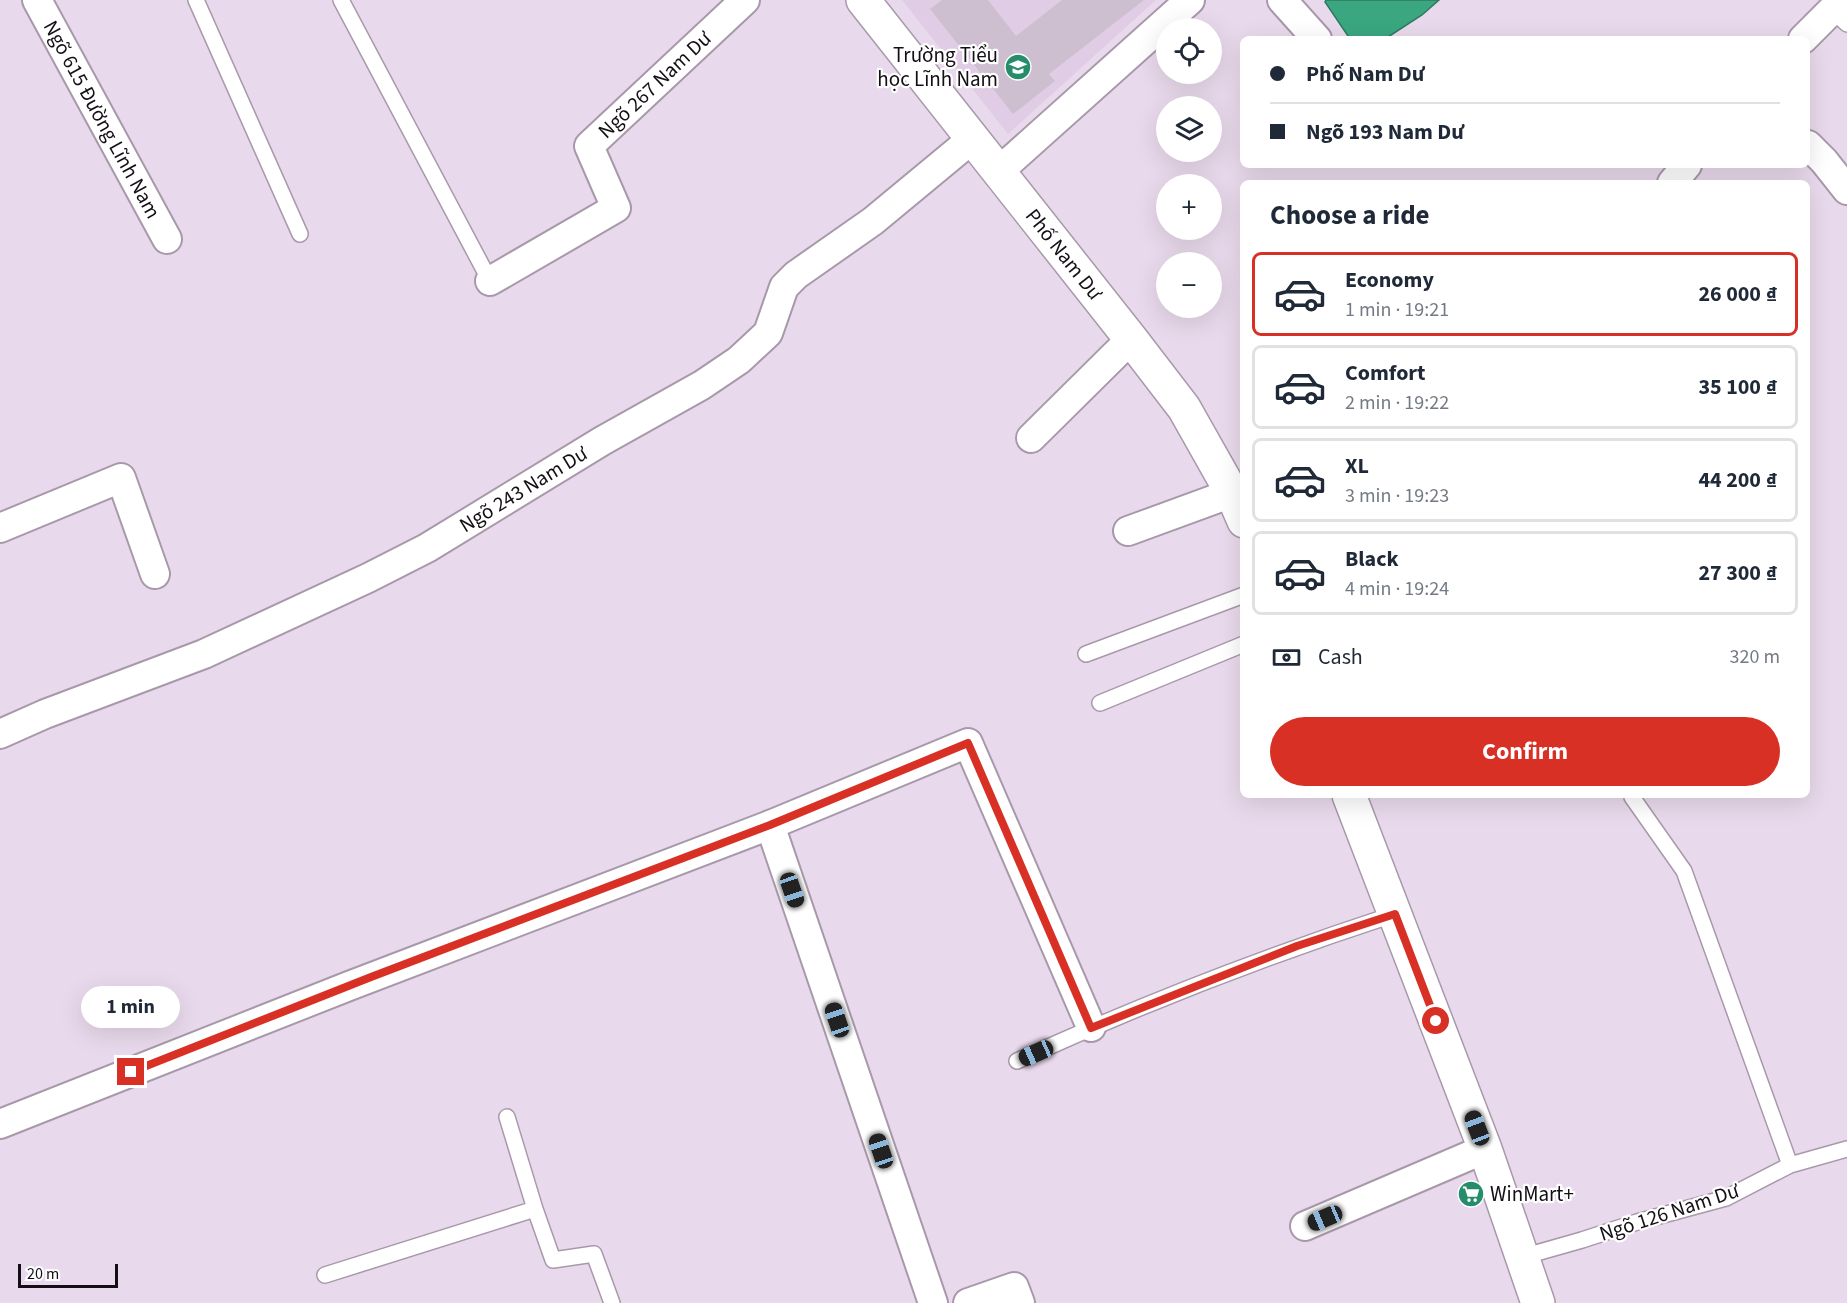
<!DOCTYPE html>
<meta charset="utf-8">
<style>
body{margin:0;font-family:"Source Sans 3",sans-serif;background:#f2f2f3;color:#1f2937;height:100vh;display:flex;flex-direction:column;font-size:22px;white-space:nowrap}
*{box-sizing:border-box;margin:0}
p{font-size:20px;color:#747a83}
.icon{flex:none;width:33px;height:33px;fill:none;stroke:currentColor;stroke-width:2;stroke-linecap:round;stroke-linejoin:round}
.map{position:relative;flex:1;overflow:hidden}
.panel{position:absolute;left:1240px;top:180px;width:570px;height:618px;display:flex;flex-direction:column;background:#fff;border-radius:9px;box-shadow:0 6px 24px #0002}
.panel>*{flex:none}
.top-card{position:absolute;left:1240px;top:36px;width:570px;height:132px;border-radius:9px;box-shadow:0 6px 24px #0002;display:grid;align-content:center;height:132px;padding:0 30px;background:#fff}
.fabs{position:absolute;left:1156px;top:18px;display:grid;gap:12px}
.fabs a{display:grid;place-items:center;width:66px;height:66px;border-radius:50%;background:#fff;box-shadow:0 6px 24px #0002;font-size:30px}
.scale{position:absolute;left:18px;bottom:15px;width:100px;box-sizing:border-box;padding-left:6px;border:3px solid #140f15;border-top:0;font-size:16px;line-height:21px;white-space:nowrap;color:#140f15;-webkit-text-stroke:4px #fff;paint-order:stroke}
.end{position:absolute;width:27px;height:27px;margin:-14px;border:8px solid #d93025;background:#fff;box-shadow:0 0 0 3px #fff}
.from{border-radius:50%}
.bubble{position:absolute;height:42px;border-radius:21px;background:#fff;box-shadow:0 6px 24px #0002;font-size:20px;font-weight:700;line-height:42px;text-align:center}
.car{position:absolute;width:18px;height:36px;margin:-18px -9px;border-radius:8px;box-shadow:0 0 4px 2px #0007;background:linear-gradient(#222 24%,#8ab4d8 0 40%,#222 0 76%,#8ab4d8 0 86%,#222 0)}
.top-card b{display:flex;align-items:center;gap:21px;height:57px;font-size:22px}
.top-card b+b{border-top:2px solid #e0e1e3}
.top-card i{width:15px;height:15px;background:#1f2937}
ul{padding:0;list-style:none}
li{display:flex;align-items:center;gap:18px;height:84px;margin:0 12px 9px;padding:0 18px;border:3px solid #e0e1e3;border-radius:9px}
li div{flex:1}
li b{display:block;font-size:22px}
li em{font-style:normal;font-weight:700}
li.current{border-color:#d93025}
li>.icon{width:54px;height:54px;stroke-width:1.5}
h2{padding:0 30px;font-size:27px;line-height:72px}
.pay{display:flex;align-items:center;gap:15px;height:66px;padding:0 30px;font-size:22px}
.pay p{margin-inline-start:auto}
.primary-button{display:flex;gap:12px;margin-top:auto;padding:12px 30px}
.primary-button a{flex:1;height:69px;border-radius:36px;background:#d93025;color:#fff;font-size:24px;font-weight:700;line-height:69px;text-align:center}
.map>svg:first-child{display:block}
</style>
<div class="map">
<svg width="1847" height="1303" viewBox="0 0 1847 1303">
<rect width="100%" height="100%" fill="#e9d9ec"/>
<path fill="#e1cce5" d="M 902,0 L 1156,0 L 1008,134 Z"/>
<path fill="#3aa780" stroke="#2f7960" stroke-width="1.5" d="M 1326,0 L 1439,0 L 1422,15 L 1385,39 L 1350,39 L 1325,2 Z"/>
<path fill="#cdbed0" d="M 942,0 L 988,0 L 1016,36 L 1062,0 L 1144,0 L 1049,74 L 1055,81 L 1013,114 L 930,9 Z"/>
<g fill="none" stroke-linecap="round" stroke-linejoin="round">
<defs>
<path id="service" d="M 196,0 L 300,234
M 341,0 L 490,281
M 1832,10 L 1847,24
M 1086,654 L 1244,595
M 1100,703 L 1244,644
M 1633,795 L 1632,797 L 1684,871 L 1790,1165
M 1017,1061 C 1140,1005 1266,956 1395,914
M 507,1117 L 535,1209 L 553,1260 L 594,1254 L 612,1303
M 1522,1257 L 1582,1240 L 1637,1222 L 1726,1198 L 1790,1165 L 1847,1149
M 325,1275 L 535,1209"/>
<g id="minor">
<path id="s1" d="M 37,0 L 167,239"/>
<path d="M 1282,0 L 1317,39"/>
<path d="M 1803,39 L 1832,10 L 1847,0"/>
<path d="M 1808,145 L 1824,161 L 1847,190"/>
<path d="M 998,172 L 1190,0"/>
<path d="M 1672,183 L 1687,165"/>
<path id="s2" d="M 490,281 L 616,208 L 589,146 L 745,0"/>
<path d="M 1031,438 L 1131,339"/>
<path d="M 0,528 L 121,478 L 155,574"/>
<path d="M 1128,531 L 1232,493"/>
<path id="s3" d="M 0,734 L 45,714 L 204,654 L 368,578 L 427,548 L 602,441 L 702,385 L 739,360 L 768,333 L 784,287 L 796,275 L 873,221 L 972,139"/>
<path d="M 770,825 L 933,1303"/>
<path d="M 0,1124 L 349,986 L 770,825 L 968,743 L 1091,1027"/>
<path d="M 1305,1226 L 1485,1149"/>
<path d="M 968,1303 L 1014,1287 L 1020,1303"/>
</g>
<g id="tertiary">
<path id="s4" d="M 863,0 L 1131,339 L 1184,408 L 1232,493 L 1244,521"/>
<path d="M 1349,795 L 1485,1149 L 1538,1303"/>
</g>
</defs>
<use href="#service" stroke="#a899aa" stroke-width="18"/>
<use href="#minor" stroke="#a899aa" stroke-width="32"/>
<use href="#tertiary" stroke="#a899aa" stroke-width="36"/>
<use href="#service" stroke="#fff" stroke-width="15"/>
<use href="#minor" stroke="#fff" stroke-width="28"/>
<use href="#tertiary" stroke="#fff" stroke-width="33"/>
</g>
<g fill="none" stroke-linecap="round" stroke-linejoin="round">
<path stroke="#d93025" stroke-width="8" d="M 131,1072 L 371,977 L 770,825 L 968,743 L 1091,1028 L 1297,946 L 1395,914 L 1436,1021"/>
</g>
<defs>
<symbol id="school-disc" viewBox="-11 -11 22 22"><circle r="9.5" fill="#258d6a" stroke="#fff"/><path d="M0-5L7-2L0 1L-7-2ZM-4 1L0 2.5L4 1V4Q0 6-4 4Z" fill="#fff"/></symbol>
<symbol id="supermarket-disc" viewBox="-11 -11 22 22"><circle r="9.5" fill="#258d6a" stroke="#fff"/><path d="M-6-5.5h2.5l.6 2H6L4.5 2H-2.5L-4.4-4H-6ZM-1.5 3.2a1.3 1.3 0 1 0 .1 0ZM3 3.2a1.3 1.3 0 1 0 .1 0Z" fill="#fff"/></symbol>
</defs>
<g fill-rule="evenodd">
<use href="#school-disc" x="1003" y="52" width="30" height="30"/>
<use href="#supermarket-disc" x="1456" y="1179" width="30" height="30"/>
</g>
<g text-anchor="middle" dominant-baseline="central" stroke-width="4.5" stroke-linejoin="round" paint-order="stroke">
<g font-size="21" fill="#140f15" stroke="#fff" text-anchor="end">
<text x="998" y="55">Trường Tiểu<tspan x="998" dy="24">học Lĩnh Nam</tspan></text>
<text x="1490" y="1194" text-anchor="start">WinMart+</text>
</g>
<g font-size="21" fill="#140f15" stroke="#fff">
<text stroke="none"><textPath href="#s2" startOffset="303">Ngõ 267 Nam Dư</textPath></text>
<text stroke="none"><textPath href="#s1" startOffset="136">Ngõ 615 Đường Lĩnh Nam</textPath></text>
<text stroke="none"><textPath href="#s4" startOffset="324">Phố Nam Dư</textPath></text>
<text stroke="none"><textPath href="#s3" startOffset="579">Ngõ 243 Nam Dư</textPath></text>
<text transform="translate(1669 1212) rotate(-18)">Ngõ 126 Nam Dư</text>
</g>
</g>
</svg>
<div class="fabs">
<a><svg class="icon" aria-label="locate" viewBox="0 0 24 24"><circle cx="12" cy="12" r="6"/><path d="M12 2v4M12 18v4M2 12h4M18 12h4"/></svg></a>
<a><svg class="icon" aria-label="layers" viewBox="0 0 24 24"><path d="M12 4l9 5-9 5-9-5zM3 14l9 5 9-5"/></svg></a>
<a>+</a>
<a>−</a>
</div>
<div class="scale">20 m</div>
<i class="end from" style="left:1436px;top:1021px"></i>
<i class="end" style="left:131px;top:1072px"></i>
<div class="bubble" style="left:81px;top:986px;width:99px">1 min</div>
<i class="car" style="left:792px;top:890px;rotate:161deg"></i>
<i class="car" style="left:837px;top:1020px;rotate:341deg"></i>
<i class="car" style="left:1036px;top:1053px;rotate:246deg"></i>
<i class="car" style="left:1477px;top:1128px;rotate:339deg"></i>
<i class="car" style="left:881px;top:1151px;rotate:341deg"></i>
<i class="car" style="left:1325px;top:1218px;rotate:247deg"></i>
<div class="top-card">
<b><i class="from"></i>Phố Nam Dư</b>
<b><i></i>Ngõ 193 Nam Dư</b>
</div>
<section class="panel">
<h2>Choose a ride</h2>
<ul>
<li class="current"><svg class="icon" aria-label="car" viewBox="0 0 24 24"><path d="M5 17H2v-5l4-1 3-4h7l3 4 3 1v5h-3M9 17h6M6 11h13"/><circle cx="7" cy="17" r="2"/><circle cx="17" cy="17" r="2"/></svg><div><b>Economy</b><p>1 min · 19:21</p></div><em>26 000 ₫</em></li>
<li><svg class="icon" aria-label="car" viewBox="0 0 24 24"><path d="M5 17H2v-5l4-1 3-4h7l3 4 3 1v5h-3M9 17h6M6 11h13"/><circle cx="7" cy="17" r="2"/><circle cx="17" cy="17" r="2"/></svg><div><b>Comfort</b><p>2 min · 19:22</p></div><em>35 100 ₫</em></li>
<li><svg class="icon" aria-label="car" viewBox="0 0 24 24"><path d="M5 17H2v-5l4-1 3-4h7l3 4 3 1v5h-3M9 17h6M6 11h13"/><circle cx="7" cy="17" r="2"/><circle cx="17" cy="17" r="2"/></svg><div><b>XL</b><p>3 min · 19:23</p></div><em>44 200 ₫</em></li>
<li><svg class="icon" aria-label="car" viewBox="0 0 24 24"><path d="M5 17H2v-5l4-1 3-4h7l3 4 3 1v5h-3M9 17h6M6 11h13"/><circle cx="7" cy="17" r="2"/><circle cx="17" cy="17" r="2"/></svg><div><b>Black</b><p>4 min · 19:24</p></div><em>27 300 ₫</em></li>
</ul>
<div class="pay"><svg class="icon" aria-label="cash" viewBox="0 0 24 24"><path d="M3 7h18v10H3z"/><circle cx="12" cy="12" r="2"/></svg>Cash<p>320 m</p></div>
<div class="primary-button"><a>Confirm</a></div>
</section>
</div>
